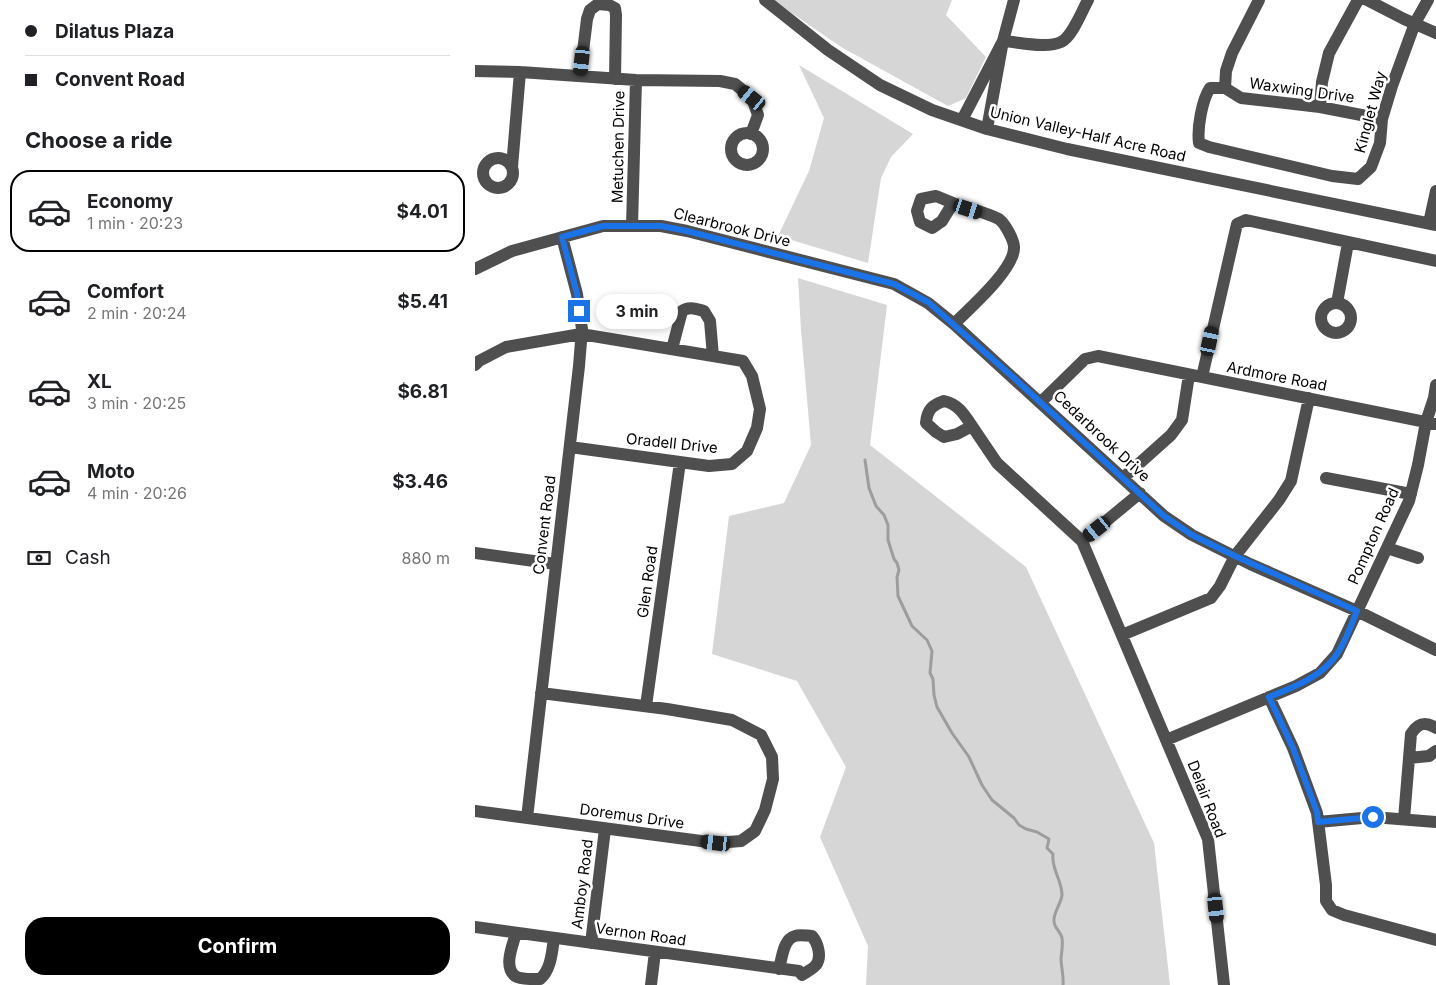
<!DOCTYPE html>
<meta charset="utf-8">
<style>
body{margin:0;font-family:Inter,sans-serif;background:#f6f6f6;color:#202124;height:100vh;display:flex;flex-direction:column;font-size:19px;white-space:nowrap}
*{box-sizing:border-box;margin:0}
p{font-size:16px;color:#757577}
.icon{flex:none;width:28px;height:28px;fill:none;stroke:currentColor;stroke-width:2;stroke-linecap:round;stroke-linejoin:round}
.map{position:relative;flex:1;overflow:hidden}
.panel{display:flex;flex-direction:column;background:#fff;width:475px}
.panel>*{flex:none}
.hud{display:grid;align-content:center;height:110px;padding:0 25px;background:#fff}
.end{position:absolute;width:22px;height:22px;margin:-11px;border:6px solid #1a73e8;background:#fff;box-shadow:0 0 0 2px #fff}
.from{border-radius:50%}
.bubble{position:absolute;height:35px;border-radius:18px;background:#fff;box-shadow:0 2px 8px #0003;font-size:16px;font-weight:700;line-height:35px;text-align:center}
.car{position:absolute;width:15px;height:30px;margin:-15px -8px;border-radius:6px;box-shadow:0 0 4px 1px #0007;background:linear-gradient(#222 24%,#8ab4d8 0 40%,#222 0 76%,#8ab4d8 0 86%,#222 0)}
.hud b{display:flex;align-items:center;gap:18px;height:48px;font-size:19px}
.hud b+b{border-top:1px solid #e0e0e0}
.hud i{width:12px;height:12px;background:#202124}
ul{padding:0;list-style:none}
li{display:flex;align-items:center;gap:15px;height:82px;margin:0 10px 8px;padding:0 15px;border:2px solid transparent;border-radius:20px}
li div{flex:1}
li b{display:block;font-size:19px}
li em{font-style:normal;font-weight:700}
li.on{border-color:#000}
li>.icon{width:45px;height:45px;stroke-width:1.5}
h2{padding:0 25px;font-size:22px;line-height:60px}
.pay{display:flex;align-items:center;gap:12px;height:55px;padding:0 25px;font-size:19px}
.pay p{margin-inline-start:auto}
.button{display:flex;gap:10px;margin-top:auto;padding:10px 25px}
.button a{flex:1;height:58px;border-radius:20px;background:#000;color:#fff;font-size:20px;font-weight:700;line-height:58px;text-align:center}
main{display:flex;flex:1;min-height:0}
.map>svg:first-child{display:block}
</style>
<main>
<section class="panel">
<div class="hud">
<b><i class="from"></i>Dilatus Plaza</b>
<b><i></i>Convent Road</b>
</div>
<h2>Choose a ride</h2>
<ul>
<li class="on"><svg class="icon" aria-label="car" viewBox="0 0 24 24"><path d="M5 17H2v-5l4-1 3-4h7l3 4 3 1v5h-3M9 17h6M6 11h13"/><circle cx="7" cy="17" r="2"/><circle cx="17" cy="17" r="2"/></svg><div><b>Economy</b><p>1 min · 20:23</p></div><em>$4.01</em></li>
<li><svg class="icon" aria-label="car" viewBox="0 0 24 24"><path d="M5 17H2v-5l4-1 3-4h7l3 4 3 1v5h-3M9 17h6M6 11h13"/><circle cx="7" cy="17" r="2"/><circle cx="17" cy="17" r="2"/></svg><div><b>Comfort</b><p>2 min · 20:24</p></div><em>$5.41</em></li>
<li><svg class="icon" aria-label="car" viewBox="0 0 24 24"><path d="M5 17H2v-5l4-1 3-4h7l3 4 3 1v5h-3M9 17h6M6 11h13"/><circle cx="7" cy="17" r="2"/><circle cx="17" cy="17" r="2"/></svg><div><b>XL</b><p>3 min · 20:25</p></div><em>$6.81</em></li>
<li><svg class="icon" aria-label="car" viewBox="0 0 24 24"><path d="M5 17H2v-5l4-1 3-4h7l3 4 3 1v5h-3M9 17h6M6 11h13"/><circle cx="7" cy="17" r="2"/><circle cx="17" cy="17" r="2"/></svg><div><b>Moto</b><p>4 min · 20:26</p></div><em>$3.46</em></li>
</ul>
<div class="pay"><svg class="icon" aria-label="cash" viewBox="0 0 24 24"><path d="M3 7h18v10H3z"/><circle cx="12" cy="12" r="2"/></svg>Cash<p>880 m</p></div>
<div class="button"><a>Confirm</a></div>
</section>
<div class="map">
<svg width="961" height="985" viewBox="0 0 961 985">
<rect width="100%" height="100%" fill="#fff"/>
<path fill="#d6d6d6" d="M 298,0 L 477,0 L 471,15 L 511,57 L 491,98 L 473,106 L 366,47 Z
M 324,65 L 438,134 L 416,157 L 406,178 L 393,263 L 303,236 L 334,171 L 349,118 Z
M 323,278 L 412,305 L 395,445 L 551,567 L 679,843 L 695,985 L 391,985 L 393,946 L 345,837 L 371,767 L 322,681 L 237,654 L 254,516 L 309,503 L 336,445 L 326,330 Z"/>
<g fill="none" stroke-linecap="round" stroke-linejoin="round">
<path stroke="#9d9d9d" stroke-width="3" d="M 390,460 L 394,488 L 401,506 L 409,515 L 413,525 L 413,540 L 419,559 L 422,563 L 424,570 L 422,577 L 423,596 L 437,626 L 452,640 L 457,651 L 455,673 L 458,679 L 459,695 L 462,707 L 477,733 L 494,757 L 507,785 L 517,800 L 539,818 L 544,825 L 551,829 L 562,832 L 574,839 L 572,848 L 578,854 C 576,869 587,880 587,895 C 586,904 578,913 579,921 C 579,928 586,932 587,938 C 588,945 587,951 586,958 C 586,967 589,976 588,985"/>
<path stroke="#4f4f4f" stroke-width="12" d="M 290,0 L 353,50 L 405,85 L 457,110 L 512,129 L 592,149 L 961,225
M 539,0 L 528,41 C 544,42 572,49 586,42 C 597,37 607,11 613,0
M 784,0 L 757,53 L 751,71 L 750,88 L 766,98 L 845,107 L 907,119
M 892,0 L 929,19 L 961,33
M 0,71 L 45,72 L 161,80 L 245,81 L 260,84 L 277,98 L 283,115 L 276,134
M 105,76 L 112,19 L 115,10 L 123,4 L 134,5 L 140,8 L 141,15 L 140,79
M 750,88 L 735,88 C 727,100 722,128 724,143 L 734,147 L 857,176 L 883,179 L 896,167 L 905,143 L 907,119 L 917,86 L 940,23 L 953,0
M 845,107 L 847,82 L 854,53 L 883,0
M 487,120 L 528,41 L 512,129
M256 149a16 16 0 1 1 32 0a16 16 0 1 1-32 0Z
M8 173a15 15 0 1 1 30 0a15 15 0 1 1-30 0Z
M 37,167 L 45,72
M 461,196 L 478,203 L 467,221 L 457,228 L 445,222 L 442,211 L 446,199 Z
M 478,203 C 486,206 519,215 525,220 C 530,224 539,240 539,247 C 540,269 495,308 479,324
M 954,223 L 961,191
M 157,226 L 161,80
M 0,269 L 37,251 L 128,226 L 186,226 L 212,231 L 419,284 L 453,303 L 479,324 L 689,516 L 717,535 L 775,564 L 882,611 L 961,650
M846 318a15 15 0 1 1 30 0a15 15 0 1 1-30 0Z
M 862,303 L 873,243
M 197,349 L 207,311 C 214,306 221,309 229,311 L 235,321 L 238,356
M 0,365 L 4,361 L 31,347 L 106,334 L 268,361 L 277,376 L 285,409 L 282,428 L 272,451 L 257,464 L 234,466 L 95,447
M 727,377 L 762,224 L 771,220 L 961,261
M 469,401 C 483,404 489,414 497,426 L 482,434 L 469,437 L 461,432 L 451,423 C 452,410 457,405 469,401 Z
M 566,402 L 610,359 L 623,356 L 961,424
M 497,426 L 522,463 L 607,541 L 733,839 L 749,985
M 648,478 L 696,435 L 707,420 L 714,375
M 851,478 L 936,494
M 607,541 L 665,493
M 912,548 L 943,558
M 0,553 L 81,564
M 647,635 L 736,598 L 745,586 L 760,556 L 804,500 L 816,481 L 834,398
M 794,697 L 818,748 L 842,813 L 851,885 L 851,901 L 857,910 L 869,915 L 961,940
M 171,706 L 205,462
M 691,740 L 821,686 L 845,673 L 862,654 L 934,501 L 943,465 L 951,422 L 959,398 L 961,385
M 934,758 L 954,756 L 961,751
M 0,811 L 241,843 L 266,841 L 280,831 L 290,810 L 298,779 L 297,757 L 286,735 L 257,720 L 192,709 L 66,693
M 52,818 L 104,366 L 107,329 L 102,294 L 87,237
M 929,819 L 936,734 C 943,723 950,721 961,728
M 843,822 L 898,817 L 961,822
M 0,927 L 324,971 L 327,975
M 41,933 C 38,945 28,966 40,976 C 46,980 58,979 65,979 C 76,970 77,952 79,938
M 116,943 L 130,829
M 304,969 C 307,959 308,939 320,936 C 325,934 332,936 337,936 C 343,943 347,957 341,965 C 338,969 331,972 327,975
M 176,985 L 180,952"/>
</g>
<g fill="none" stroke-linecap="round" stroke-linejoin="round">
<path stroke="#1a73e8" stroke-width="6" d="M 104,311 L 102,294 L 87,237 L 128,226 L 186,226 L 212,231 L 419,284 L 453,302 L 539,378 L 689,516 L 717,535 L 760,556 L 882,611 C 876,625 871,641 862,654 C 847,677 819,687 794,697 L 818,748 L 842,812 L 843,822 L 898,817"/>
</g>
<g text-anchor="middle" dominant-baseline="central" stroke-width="5" stroke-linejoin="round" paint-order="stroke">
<g font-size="15" fill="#000" stroke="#fff">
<text transform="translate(827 90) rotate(8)">Waxwing Drive</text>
<text transform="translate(895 112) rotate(-75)">Kinglet Way</text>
<text transform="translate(613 134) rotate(13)">Union Valley-Half Acre Road</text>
<text transform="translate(143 147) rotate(-89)">Metuchen Drive</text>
<text transform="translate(257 227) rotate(14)">Clearbrook Drive</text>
<text transform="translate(802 376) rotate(11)">Ardmore Road</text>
<text transform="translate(627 436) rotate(43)">Cedarbrook Drive</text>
<text transform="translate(197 443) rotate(6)">Oradell Drive</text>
<text transform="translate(69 525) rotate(-83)">Convent Road</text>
<text transform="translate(898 536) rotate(-66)">Pompton Road</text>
<text transform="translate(172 582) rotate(-82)">Glen Road</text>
<text transform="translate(732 799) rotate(69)">Delair Road</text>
<text transform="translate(157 816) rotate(8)">Doremus Drive</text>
<text transform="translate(107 884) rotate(-83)">Amboy Road</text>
<text transform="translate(166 934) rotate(8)">Vernon Road</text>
</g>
</g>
</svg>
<i class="end from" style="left:898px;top:817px"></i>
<i class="end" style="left:104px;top:311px"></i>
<div class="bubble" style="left:121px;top:294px;width:82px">3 min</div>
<i class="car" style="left:107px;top:61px;rotate:186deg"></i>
<i class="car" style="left:277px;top:98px;rotate:309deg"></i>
<i class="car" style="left:493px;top:209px;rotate:108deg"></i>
<i class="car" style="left:735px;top:341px;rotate:12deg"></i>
<i class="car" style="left:622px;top:529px;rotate:231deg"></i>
<i class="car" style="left:241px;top:843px;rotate:277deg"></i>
<i class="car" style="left:741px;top:908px;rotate:174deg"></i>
</div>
</main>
